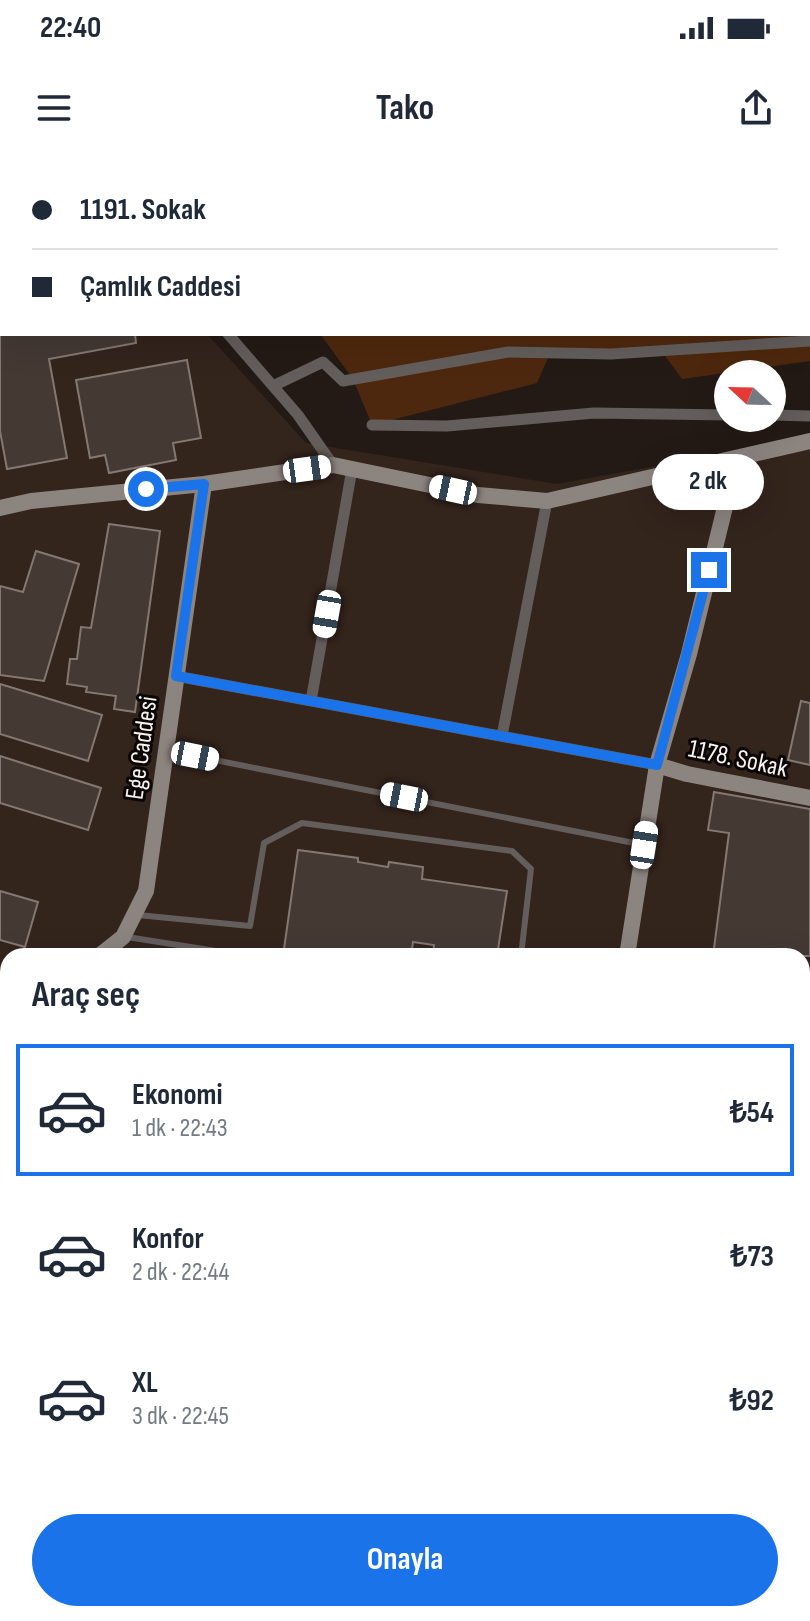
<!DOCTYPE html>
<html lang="tr">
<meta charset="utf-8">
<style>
body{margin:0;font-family:"Sofia Sans Condensed",sans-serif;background:#f6f6f7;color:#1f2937;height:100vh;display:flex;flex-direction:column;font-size:30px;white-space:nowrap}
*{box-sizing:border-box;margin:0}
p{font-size:26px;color:#747a83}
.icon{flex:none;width:44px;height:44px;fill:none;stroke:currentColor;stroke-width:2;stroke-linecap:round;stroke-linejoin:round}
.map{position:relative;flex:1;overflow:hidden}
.details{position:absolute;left:0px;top:788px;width:810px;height:674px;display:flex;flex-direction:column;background:#fff;border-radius:24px 24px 0 0;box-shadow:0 8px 32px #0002}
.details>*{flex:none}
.top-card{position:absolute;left:0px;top:0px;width:810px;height:176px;box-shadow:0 8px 32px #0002;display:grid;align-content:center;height:176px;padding:0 32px;background:#fff}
.needle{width:52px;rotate:292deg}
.buttons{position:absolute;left:714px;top:200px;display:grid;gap:16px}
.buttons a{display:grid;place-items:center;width:72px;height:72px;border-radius:50%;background:#fff;box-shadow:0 8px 32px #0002;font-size:40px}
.end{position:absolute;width:36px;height:36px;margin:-18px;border:10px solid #1a73e8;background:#fff;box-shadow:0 0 0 4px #fff}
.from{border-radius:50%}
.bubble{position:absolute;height:56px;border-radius:28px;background:#fff;box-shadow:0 8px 32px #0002;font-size:26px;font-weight:700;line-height:56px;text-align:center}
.car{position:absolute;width:24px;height:48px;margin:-24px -12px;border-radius:10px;box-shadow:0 0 6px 2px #0007;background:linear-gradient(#fff 24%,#345 0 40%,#fff 0 76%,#345 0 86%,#fff 0)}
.top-card b{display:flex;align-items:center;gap:28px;height:76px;font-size:30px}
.top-card b+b{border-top:2px solid #e0e1e3}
.top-card i{width:20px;height:20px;background:#1f2937}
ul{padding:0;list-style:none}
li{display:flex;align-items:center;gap:24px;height:132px;margin:0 16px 12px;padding:0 16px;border:4px solid transparent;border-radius:0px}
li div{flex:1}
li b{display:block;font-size:30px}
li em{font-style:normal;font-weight:700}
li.active{border-color:#1a73e8}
li>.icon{width:72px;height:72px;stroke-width:1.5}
h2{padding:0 32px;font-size:36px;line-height:96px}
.cta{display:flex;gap:16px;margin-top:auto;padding:16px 32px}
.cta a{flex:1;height:92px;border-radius:48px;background:#1a73e8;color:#fff;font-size:32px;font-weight:700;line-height:92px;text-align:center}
.status{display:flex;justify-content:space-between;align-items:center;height:56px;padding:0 40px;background:#fff;direction:ltr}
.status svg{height:22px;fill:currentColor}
header{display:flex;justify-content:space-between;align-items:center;height:104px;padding:0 32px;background:#fff;font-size:36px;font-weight:700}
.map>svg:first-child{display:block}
</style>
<div class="status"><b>22:40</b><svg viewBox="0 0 49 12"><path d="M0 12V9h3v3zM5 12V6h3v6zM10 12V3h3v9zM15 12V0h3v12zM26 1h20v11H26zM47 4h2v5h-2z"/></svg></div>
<header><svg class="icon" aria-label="menu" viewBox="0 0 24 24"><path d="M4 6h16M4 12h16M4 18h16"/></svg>Tako<svg class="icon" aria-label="share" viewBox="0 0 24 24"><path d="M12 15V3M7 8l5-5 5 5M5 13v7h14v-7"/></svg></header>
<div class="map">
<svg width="810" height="1461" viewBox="0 0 810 1461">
<rect width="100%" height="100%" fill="#241a15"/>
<path fill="#33241c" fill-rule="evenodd" d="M 0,0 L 70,2 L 2,2 L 2,174 L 207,174 L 306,283 L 557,324 L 810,278 L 810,1461 L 0,1461 ZM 8,796 L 802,796 L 802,1454 L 8,1454 Z"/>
<path fill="#4e280e" d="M 111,0 L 810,0 L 810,201 L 682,219 L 662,192 L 550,193 L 537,223 L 372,265 L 353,219 L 320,174 L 808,174 L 808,2 Z"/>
<path fill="#443933" stroke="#847872" stroke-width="2" d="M 0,174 L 135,174 L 136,183 L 49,199 L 67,298 L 7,309 L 0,271 Z
M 187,200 L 201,278 L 173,283 L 176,300 L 109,313 L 105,295 L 90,298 L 76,220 Z
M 109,364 L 160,371 L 135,552 L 114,549 L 116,536 L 86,532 L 87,527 L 67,524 L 70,499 L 77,499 L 81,467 L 91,468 Z
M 36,391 L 79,404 L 44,521 L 0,515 L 0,426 L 23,432 Z
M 0,524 L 102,555 L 88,601 L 0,574 Z
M 801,541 L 810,543 L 810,605 L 788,600 Z
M 0,596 L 101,628 L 88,670 L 0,643 Z
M 714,632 L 810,649 L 810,796 L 713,796 L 729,673 L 708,670 Z
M 298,690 L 358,698 L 358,702 L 388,707 L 389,702 L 423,707 L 422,719 L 507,731 L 497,796 L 433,796 L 434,785 L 413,782 L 411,796 L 283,796 Z
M 0,731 L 38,742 L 25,787 L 0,780 Z"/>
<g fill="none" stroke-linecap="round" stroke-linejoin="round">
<path stroke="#635e5b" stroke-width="6" d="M 53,0 L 56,2
M 169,591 L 644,685
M 138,755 L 250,766 L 264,683 L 302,663 L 512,691 L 531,709 L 521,796
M 127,777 L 248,796
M 802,1023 L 810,1025
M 802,1184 L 810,1185"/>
<path stroke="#635e5b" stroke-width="11" d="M 75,0 L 76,2
M 228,174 L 298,255 L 333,305
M 273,226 L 323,202 L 343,221 L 508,192 L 611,194 L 810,181
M 772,255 L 810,256
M 372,265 L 447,266 L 594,253 L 728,255
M 176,516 L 657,605
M 311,541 L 352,309
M 502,576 L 547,341
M 191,1461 L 194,1454
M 338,1461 L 341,1454"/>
<path stroke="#8c847f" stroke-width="16" d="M 0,348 L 31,341 L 204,324 L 333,305 L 478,335 L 547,341 L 810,281
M 657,605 L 687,614 L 810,638
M 99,796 L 123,777 L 146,731 L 204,324
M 627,796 L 657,605 L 689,494 L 737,298
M 0,878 L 8,871
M 0,1428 L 8,1431
M 65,1454 L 84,1461
M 593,1454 L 597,1461"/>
</g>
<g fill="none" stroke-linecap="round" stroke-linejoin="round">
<path stroke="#1a73e8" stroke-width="10" d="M 146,329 L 204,324 L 176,516 L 657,605 L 709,410"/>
</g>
<g text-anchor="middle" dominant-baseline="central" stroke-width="6" stroke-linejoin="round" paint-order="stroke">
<g font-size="26" fill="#f8f1ed" stroke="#0a0605">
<text transform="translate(142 588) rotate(-82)">Ege Caddesi</text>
<text transform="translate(738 599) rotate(12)">1178. Sokak</text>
</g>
</g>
</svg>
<div class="buttons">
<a><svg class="needle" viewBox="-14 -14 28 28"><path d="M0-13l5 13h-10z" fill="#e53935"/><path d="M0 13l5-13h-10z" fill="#747a83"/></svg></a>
</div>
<i class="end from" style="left:146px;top:329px"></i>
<i class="end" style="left:709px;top:410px"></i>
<div class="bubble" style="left:652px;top:294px;width:112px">2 dk</div>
<i class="car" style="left:307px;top:309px;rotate:82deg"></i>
<i class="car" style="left:453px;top:330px;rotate:282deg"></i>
<i class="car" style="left:327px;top:454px;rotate:190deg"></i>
<i class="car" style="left:195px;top:596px;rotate:101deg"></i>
<i class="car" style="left:404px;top:637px;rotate:281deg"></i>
<i class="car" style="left:644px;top:685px;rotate:9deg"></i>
<div class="top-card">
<b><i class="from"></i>1191. Sokak</b>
<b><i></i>Çamlık Caddesi</b>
</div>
<section class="details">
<h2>Araç seç</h2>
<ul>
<li class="active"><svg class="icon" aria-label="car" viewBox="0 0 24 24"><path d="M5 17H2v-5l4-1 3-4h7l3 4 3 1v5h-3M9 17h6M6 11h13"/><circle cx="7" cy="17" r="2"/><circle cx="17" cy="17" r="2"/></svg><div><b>Ekonomi</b><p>1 dk · 22:43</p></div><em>₺54</em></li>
<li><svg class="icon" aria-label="car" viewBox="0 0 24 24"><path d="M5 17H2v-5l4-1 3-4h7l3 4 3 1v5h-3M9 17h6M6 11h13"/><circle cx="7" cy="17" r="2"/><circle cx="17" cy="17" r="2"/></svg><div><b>Konfor</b><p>2 dk · 22:44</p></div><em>₺73</em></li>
<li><svg class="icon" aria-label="car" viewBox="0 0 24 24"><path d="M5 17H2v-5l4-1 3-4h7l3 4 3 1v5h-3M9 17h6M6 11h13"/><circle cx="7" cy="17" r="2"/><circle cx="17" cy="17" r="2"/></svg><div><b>XL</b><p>3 dk · 22:45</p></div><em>₺92</em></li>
</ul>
<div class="cta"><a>Onayla</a></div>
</section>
</div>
